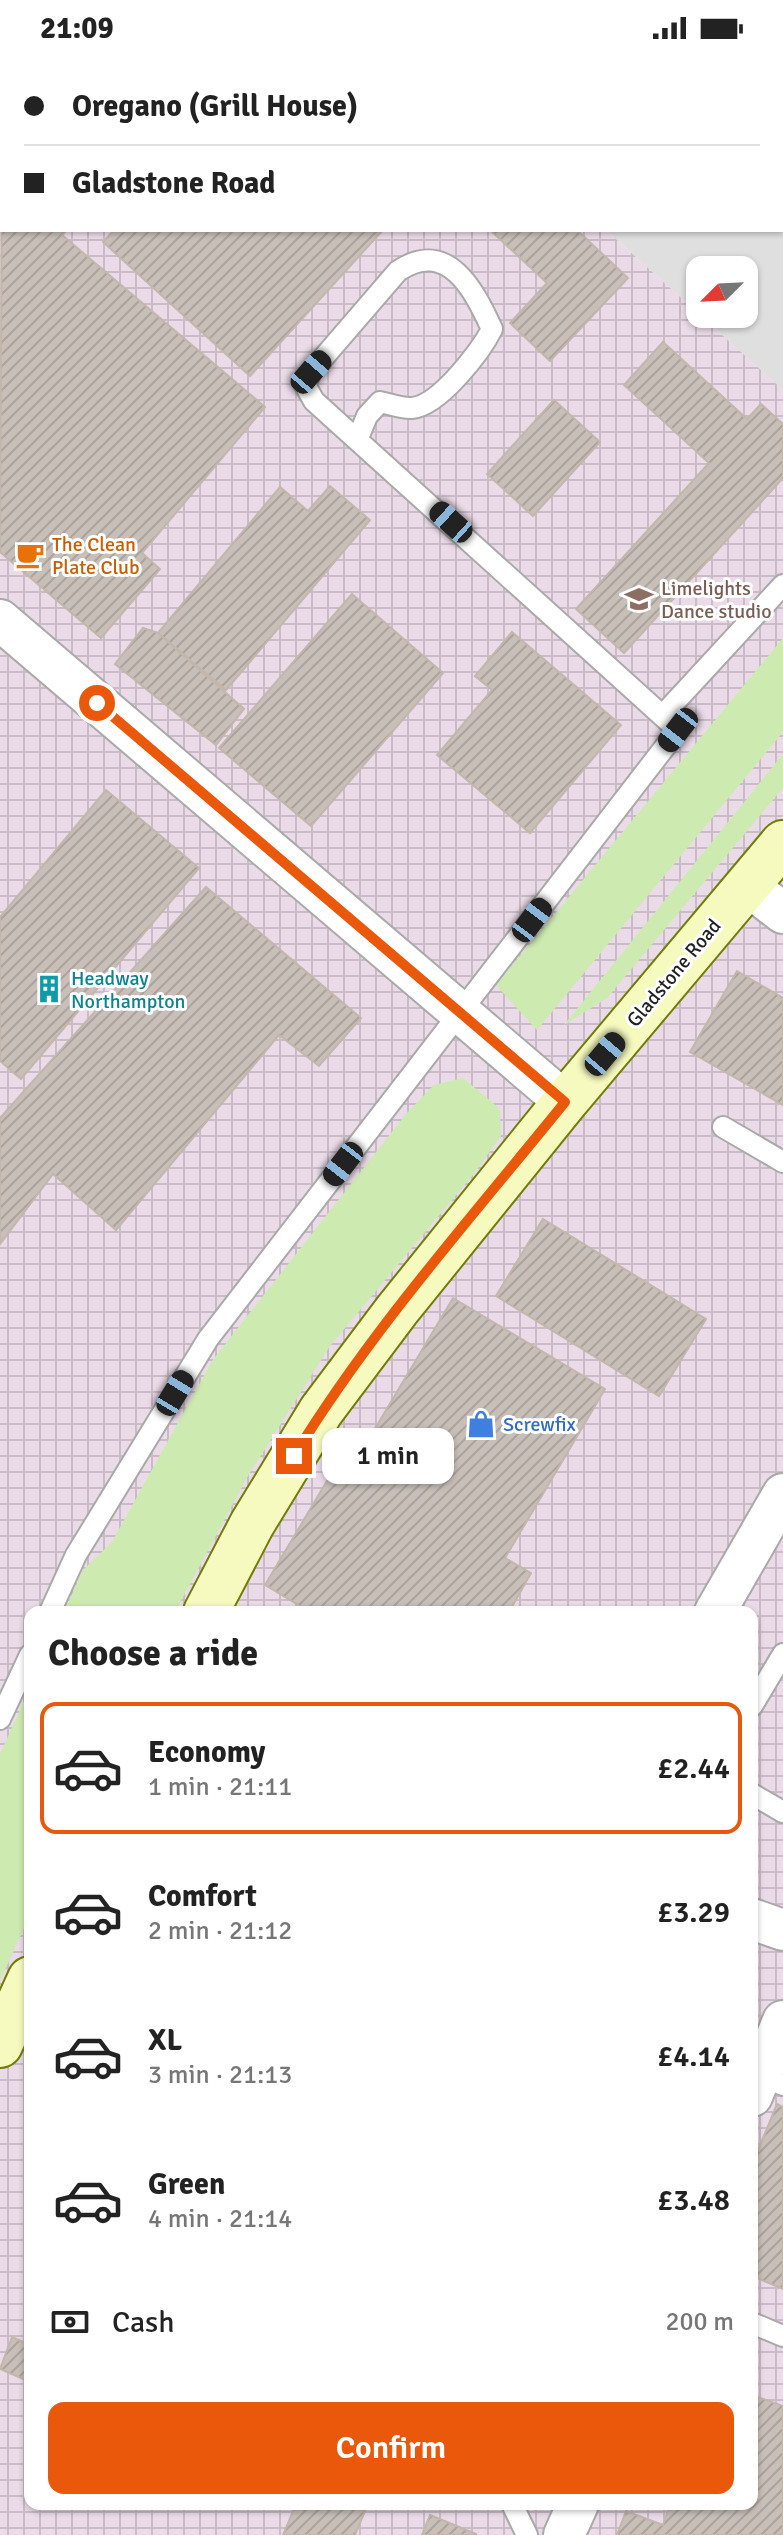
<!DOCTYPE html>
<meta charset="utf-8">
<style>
body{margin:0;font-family:Signika,sans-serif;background:#f2f2f2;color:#222;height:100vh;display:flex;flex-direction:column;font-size:30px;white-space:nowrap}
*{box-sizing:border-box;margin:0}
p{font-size:26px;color:#767676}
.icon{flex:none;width:44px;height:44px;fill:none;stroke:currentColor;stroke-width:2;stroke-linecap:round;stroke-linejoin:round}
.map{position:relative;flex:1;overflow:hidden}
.side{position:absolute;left:24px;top:1550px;width:734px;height:904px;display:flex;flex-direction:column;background:#fff;border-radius:16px;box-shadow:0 2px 6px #0004}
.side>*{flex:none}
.banner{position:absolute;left:0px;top:0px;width:784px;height:176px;box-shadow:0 2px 6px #0004;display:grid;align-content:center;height:176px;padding:0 24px;background:#fff}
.needle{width:52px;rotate:246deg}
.buttons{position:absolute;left:686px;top:200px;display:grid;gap:16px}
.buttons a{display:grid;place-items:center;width:72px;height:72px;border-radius:16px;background:#fff;box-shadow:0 2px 6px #0004;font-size:40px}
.end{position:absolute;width:36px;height:36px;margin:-18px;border:10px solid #ea580c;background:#fff;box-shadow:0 0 0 4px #fff}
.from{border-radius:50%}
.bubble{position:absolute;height:56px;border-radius:16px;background:#fff;box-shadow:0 2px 6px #0004;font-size:26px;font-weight:600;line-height:56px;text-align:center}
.car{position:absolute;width:24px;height:48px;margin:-24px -12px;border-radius:10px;box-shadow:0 0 6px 2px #0007;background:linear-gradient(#222 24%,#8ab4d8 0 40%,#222 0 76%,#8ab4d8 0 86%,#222 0)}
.banner b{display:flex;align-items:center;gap:28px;height:76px;font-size:30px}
.banner b+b{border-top:2px solid #e0e0e0}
.banner i{width:20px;height:20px;background:#222}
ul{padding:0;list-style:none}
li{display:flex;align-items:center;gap:24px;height:132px;margin:0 16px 12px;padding:0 8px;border:4px solid transparent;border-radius:16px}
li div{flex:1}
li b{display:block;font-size:30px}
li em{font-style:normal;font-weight:600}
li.selected{border-color:#ea580c}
li>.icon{width:72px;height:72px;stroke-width:1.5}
h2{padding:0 24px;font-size:36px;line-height:96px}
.pay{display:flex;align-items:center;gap:20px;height:88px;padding:0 24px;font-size:30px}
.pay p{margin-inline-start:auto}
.action{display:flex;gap:16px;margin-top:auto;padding:16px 24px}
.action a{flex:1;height:92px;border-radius:16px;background:#ea580c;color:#fff;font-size:32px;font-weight:600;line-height:92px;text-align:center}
.status{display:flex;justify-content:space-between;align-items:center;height:56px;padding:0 40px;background:#fff;direction:ltr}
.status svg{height:22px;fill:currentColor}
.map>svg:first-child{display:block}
</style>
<div class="status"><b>21:09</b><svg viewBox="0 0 49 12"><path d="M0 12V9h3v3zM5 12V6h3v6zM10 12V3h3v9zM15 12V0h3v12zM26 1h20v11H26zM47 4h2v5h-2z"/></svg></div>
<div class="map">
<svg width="783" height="2479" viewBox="0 0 783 2479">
<defs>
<pattern id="industrial-grid" width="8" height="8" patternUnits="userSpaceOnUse" patternTransform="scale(2)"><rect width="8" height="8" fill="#ebdbe8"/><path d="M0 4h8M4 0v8" fill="none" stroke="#c9bcc7"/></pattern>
<pattern id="building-hatch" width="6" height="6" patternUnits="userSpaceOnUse" patternTransform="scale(2)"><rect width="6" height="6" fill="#c7bfb8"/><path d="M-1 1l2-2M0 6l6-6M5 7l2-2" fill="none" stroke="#aba49e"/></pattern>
</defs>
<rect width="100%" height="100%" fill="#f2efe9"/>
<path fill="#e0dfdf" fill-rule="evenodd" d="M 413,0 L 783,0 L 783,334 L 606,174 L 782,174 L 782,2 ZM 700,214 L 744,214 L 744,258 L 700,258 Z"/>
<path fill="url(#industrial-grid)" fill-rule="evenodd" d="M 0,0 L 413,0 L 415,2 L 2,2 L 2,174 L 606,174 L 783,334 L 783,2479 L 0,2479 ZM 30,1556 L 752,1556 L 752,2448 L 30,2448 Z"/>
<path fill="#cdebb0" d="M 783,582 L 783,676 L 537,974 L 496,929 Z
M 783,698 L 783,732 L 607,942 L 564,969 Z
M 463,1022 L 500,1053 L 501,1080 L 473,1119 L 330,1290 L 248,1420 L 175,1556 L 64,1556 L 83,1514 L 112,1486 L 212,1305 L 406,1058 L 434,1029 Z
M 30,1632 L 30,1859 L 0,1925 L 0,1698 Z"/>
<path fill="url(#building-hatch)" stroke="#c4b6ab" stroke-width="2" d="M 272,0 L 382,0 L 384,2 L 270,2 Z
M 616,0 L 666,0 L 614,2 Z
M 2,77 L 2,174 L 67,174 L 62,179 L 265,351 L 142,497 L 160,513 L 101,582 L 0,496 Z
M 114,174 L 383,174 L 250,320 L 103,186 Z
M 490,174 L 577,174 L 628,222 L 550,305 L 510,267 L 547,227 Z
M 663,286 L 747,363 L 761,348 L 783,368 L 783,422 L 624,597 L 576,553 L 709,407 L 624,329 Z
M 554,344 L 600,386 L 533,460 L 487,418 Z
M 330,430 L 370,464 L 226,634 L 158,577 L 280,431 L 308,455 Z
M 352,538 L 443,617 L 311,770 L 219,692 Z
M 143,572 L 158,577 L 244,653 L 216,689 L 115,608 Z
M 512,576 L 621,669 L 530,777 L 437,699 L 492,634 L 475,620 Z
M 106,734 L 199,812 L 21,1023 L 0,1005 L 0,861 Z
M 206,831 L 361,962 L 319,1010 L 279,979 L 116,1174 L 53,1118 L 0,1188 L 0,1062 Z
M 737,915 L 783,942 L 783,1049 L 690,996 Z
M 543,1163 L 706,1263 L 659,1340 L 496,1240 Z
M 453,1242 L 605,1333 L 505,1502 L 531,1517 L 509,1556 L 310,1556 L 265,1529 L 340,1403 L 352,1411 Z
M 777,2048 L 783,2051 L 783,2233 L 752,2220 L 752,2109 Z
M 12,2281 L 30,2289 L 30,2326 L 0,2313 Z
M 752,2339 L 783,2350 L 783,2479 L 617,2479 L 626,2455 L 663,2469 L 670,2448 L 752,2448 Z
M 296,2448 L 368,2448 L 355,2479 L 283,2479 Z
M 430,2459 L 476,2478 L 476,2479 L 422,2479 Z"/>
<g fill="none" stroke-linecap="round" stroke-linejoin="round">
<defs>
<path id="lane" d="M 12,2 L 14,0
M 0,15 L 2,13
M 663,659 L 783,529
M 723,1071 L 783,1106
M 50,1556 L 76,1499 L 208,1283 L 678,674 L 314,345 L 305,329 L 311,316 L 398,215 C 448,182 474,234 492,273 C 481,295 439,350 412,352 C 403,353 390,348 380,346 L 367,360 L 358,382
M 752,1650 L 783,1598
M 0,1663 L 30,1599
M 752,1738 L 783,1756
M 761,2020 L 783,2029
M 752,2267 L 783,2280
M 512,2448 L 527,2479"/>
<path id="street" d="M 760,0 L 762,2
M 0,564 L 565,1046
M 748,830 L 783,857
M 715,1556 L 783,1438
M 752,1863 L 783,1874
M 752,2040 L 783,1965
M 564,2479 L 578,2448"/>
<path id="secondary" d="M 206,1556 L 252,1468 L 321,1355 L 397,1254 L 565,1046 L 783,787
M 0,1989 L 30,1923"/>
</defs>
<use href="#lane" stroke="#a9a9a9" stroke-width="24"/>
<use href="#street" stroke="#a9a9a9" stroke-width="44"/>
<use href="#secondary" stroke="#707d05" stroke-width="48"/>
<use href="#lane" stroke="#fff" stroke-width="20"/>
<use href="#street" stroke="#fff" stroke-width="40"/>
<use href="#secondary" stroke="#f7fabf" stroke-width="44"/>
</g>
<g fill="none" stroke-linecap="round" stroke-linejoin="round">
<path stroke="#ea580c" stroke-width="10" d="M 97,647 L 565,1046 C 472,1161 371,1274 294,1400"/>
</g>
<defs>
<symbol id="cafe-bare" viewBox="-9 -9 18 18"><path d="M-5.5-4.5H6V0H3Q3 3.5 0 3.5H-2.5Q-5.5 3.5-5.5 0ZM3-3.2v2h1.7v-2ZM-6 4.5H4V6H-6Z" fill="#e8710a" stroke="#fff" stroke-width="2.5" paint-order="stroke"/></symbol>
<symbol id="school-bare" viewBox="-9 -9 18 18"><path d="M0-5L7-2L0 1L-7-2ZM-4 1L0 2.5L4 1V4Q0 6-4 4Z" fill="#8d6e63" stroke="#fff" stroke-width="2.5" paint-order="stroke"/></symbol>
<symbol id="building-bare" viewBox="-9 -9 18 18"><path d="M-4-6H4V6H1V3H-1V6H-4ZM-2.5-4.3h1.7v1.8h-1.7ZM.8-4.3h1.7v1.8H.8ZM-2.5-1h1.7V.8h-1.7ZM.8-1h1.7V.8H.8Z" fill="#0f9aa8" stroke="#fff" stroke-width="2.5" paint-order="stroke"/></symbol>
<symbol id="shop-bare" viewBox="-9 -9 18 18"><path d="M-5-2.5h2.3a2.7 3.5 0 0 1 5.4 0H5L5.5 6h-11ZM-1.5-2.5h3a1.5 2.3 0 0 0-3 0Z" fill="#3f7fe0" stroke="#fff" stroke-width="2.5" paint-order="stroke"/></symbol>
</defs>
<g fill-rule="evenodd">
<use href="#cafe-bare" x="10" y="479" width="40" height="40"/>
<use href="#school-bare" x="619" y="523" width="40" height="40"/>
<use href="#building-bare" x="29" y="913" width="40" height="40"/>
<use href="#shop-bare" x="461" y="1348" width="40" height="40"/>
</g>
<g text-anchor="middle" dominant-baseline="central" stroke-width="6" stroke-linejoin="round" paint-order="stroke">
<g font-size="20" fill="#c56008" stroke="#fff" text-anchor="start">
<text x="52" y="488">The Clean<tspan x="52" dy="23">Plate Club</tspan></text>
</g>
<g font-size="20" fill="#785e54" stroke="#fff" text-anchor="start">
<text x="661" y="532">Limelights<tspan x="661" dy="23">Dance studio</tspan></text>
</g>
<g font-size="20" fill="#222" stroke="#fff">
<text transform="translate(674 917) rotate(-50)">Gladstone Road</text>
</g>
<g font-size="20" fill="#0d838f" stroke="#fff" text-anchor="start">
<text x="71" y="922">Headway<tspan x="71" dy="23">Northampton</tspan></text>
</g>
<g font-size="20" fill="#366cbe" stroke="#fff" text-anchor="start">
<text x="503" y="1368">Screwfix</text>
</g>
</g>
</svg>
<div class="buttons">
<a><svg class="needle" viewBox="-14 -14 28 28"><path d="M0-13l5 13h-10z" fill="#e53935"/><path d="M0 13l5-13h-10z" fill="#767676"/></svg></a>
</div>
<i class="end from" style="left:97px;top:647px"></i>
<i class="end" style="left:294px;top:1400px"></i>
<div class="bubble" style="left:322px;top:1372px;width:132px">1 min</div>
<i class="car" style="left:311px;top:316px;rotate:41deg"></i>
<i class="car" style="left:451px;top:466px;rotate:312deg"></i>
<i class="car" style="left:678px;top:674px;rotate:218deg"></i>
<i class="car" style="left:532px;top:864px;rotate:37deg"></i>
<i class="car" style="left:605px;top:998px;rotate:40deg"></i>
<i class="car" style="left:343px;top:1108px;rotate:218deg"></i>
<i class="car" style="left:175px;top:1337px;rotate:31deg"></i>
<div class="banner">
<b><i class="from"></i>Oregano (Grill House)</b>
<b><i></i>Gladstone Road</b>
</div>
<section class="side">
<h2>Choose a ride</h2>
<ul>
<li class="selected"><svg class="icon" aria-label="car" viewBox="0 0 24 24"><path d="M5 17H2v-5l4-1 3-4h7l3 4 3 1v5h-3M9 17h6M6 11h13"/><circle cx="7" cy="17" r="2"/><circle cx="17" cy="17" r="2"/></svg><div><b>Economy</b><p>1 min · 21:11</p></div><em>£2.44</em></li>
<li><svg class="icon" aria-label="car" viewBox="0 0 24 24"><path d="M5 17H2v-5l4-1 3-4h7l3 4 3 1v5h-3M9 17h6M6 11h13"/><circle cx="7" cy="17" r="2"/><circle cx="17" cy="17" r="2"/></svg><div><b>Comfort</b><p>2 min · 21:12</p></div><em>£3.29</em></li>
<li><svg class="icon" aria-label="car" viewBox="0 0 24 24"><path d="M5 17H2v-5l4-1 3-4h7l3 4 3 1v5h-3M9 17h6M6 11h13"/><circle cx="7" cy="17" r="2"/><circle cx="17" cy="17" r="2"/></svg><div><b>XL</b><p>3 min · 21:13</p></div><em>£4.14</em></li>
<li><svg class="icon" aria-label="car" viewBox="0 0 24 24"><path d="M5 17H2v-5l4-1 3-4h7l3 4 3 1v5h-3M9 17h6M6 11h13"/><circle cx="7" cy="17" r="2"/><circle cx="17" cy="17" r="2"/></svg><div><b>Green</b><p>4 min · 21:14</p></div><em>£3.48</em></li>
</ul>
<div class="pay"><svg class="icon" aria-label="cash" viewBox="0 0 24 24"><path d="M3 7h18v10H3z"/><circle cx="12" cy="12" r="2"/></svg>Cash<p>200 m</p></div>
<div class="action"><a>Confirm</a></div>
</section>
</div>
